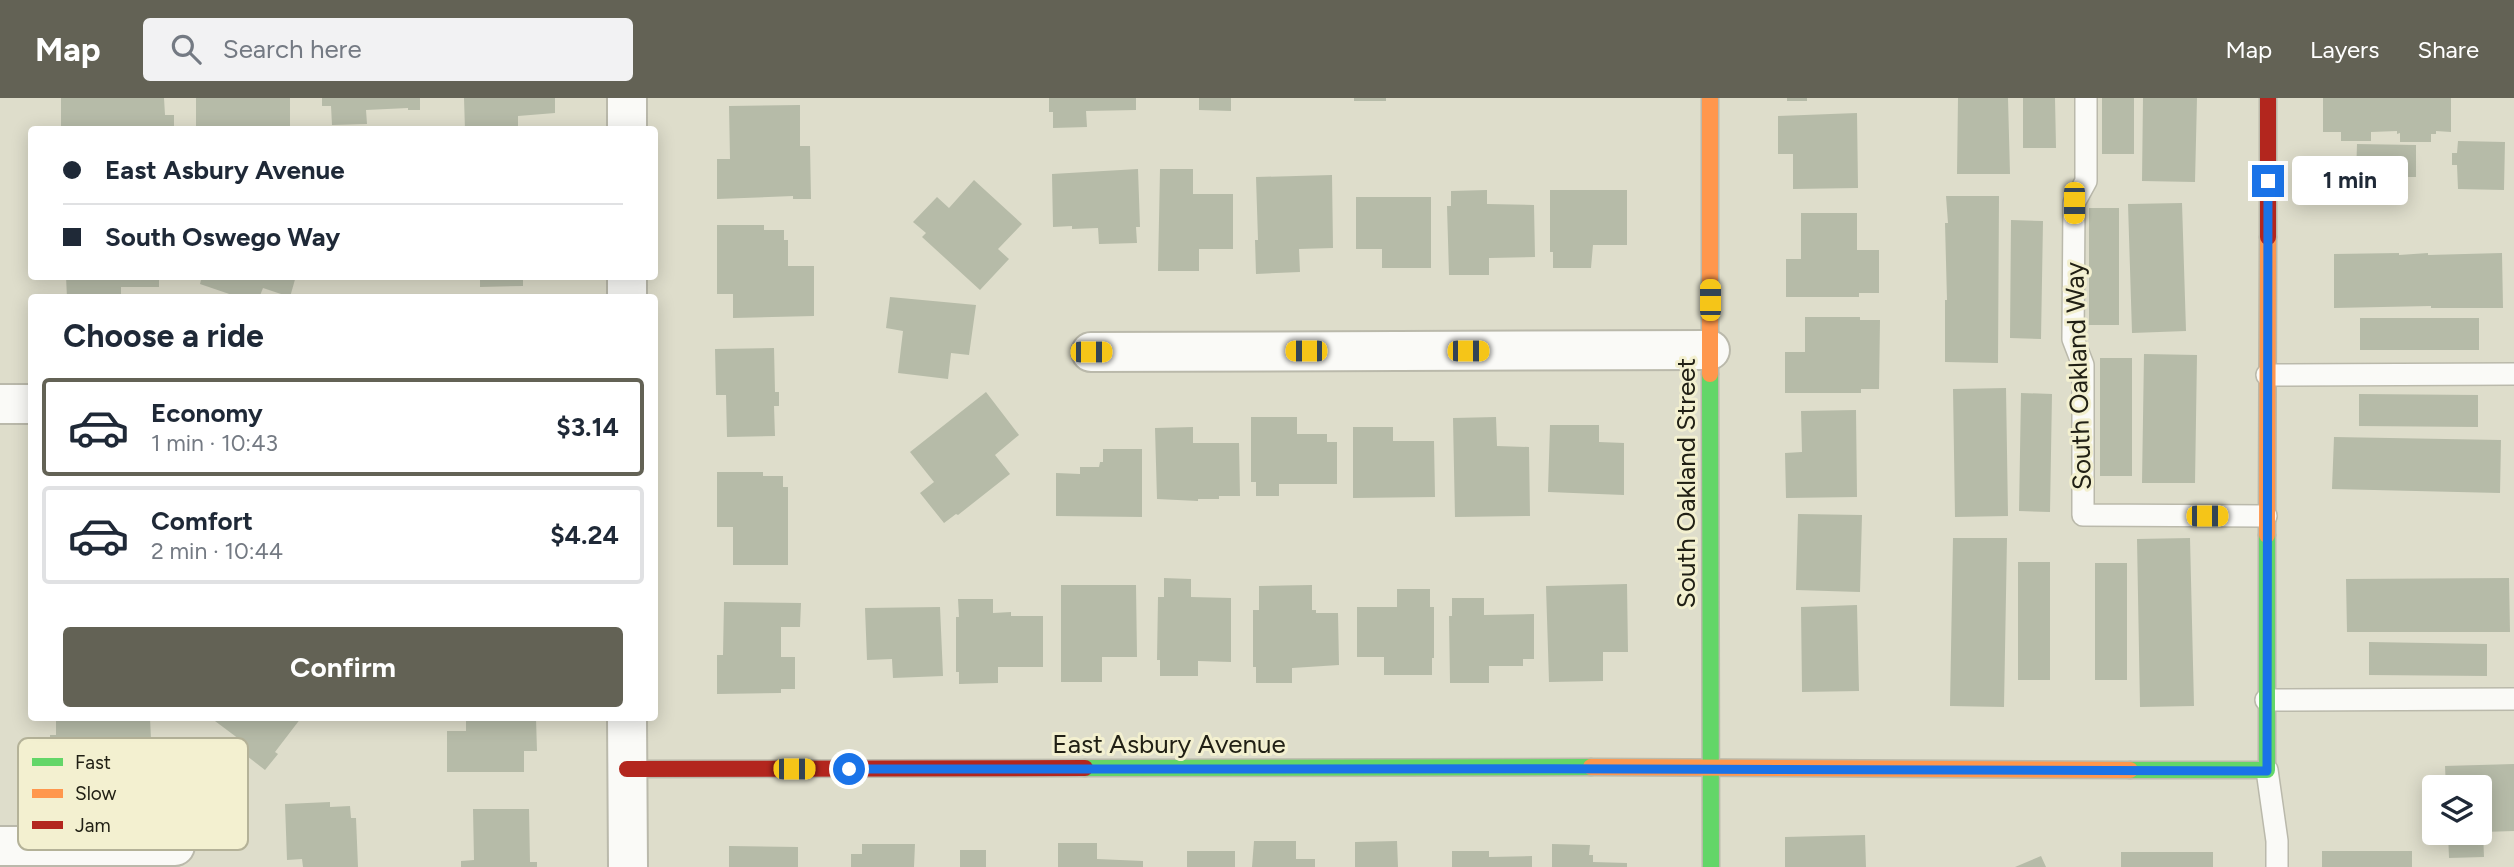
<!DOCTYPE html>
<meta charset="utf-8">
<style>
body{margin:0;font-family:Figtree,sans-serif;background:#f2f2f3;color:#1f2937;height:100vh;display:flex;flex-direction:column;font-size:26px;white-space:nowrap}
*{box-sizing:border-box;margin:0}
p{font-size:23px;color:#747a83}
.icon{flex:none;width:38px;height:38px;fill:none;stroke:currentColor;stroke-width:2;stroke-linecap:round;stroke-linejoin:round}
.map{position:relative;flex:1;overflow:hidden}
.side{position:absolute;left:28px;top:196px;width:630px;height:427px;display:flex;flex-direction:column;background:#fff;border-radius:7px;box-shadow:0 4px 18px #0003}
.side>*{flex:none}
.banner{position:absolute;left:28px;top:28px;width:630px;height:154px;border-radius:7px;box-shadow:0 4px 18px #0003;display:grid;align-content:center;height:154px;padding:0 35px;background:#fff}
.fabs{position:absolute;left:2422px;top:677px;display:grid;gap:14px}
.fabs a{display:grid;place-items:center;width:70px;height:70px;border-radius:7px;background:#fff;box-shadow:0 4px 18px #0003;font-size:35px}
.end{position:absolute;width:32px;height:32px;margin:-16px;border:9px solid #1a73e8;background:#fff;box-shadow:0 0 0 4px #fff}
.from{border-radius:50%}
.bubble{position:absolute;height:49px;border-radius:7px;background:#fff;box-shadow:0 4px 18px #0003;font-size:23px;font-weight:700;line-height:49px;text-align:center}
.car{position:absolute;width:21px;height:42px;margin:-21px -10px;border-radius:9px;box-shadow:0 0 5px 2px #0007;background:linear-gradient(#f5c518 24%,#345 0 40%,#f5c518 0 76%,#345 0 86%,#f5c518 0)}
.banner b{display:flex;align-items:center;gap:24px;height:66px;font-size:26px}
.banner b+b{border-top:2px solid #e0e1e3}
.banner i{width:18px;height:18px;background:#1f2937}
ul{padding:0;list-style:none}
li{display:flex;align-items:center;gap:21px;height:98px;margin:0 14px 10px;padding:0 21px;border:4px solid #e0e1e3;border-radius:7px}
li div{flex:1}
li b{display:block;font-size:26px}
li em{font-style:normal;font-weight:700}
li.on{border-color:#636255}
li>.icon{width:63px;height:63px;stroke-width:1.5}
h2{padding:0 35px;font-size:32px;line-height:84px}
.button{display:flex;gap:14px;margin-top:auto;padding:14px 35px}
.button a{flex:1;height:80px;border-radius:7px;background:#636255;color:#fff;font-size:28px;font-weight:700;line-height:80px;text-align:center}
header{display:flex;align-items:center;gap:42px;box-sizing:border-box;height:98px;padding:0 35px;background:#636255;color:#fff}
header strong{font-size:33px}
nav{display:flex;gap:38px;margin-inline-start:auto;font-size:24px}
.search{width:490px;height:63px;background:#f2f2f3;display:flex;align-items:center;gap:18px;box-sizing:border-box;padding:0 24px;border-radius:7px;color:#747a83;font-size:26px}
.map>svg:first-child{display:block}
</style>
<header>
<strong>Map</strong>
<div class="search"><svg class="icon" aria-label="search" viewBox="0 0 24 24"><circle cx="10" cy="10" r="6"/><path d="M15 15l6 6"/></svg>Search here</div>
<nav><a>Map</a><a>Layers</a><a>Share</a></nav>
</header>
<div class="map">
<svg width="2514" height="769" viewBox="0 0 2514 769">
<rect width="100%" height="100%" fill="#deddcb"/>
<path fill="#b6bba8" d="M 61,0 L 164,0 L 165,17 L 174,17 L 174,31 L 61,32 Z
M 196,0 L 290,0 L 290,29 L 196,32 Z
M 322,0 L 420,0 L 420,12 L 408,12 L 408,10 L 366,12 L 367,26 L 332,27 L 331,8 L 322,8 Z
M 464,0 L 555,0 L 555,15 L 518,18 L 518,32 L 465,32 Z
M 1049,0 L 1136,0 L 1136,12 L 1086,13 L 1087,29 L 1053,30 L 1053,14 L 1049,14 Z
M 1199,0 L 1231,0 L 1231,13 L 1199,12 Z
M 1354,0 L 1386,0 L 1386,3 L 1354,3 Z
M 1787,0 L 1807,0 L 1807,3 L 1787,3 Z
M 1958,0 L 2008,0 L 2010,76 L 1957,76 Z
M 2023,0 L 2055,0 L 2056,50 L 2023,50 Z
M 2102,0 L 2134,0 L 2134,56 L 2102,56 Z
M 2143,0 L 2197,0 L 2195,84 L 2142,83 Z
M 2323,0 L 2451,0 L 2451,34 L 2436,33 L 2436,36 L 2431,36 L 2431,44 L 2400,44 L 2400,35 L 2397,36 L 2397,33 L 2371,34 L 2371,43 L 2341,43 L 2341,34 L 2323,34 Z
M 800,7 L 800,48 L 810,48 L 811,101 L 793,101 L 793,98 L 717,101 L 717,61 L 730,61 L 729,8 Z
M 1857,15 L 1858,90 L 1793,91 L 1793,56 L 1778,56 L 1778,18 Z
M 2458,43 L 2505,44 L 2504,92 L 2458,91 L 2457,67 L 2452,67 L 2452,55 L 2457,55 Z
M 2357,46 L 2416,47 L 2416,79 L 2356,79 Z
M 1138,71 L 1140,129 L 1136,129 L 1137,145 L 1099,146 L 1098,130 L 1072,131 L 1072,128 L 1053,129 L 1052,76 Z
M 1160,71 L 1193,71 L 1193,96 L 1233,96 L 1233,151 L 1199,151 L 1199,173 L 1158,173 Z
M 1332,77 L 1333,150 L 1299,151 L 1300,174 L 1256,176 L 1255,142 L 1258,142 L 1256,79 Z
M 974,82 L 1022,126 L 998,151 L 1009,161 L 980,192 L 922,139 L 926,135 L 913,124 L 937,99 L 949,110 Z
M 1487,92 L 1487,106 L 1534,107 L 1535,159 L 1489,160 L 1489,177 L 1449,177 L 1447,108 L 1451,108 L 1451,93 Z
M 1550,92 L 1627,92 L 1627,147 L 1593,147 L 1591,170 L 1553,170 L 1553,154 L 1550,154 Z
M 1946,98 L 1999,98 L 1998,265 L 1945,264 L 1945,202 L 1947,202 L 1945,125 L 1948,125 Z
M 1356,99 L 1431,99 L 1431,170 L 1382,170 L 1382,151 L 1356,151 Z
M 2182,105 L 2186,233 L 2132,235 L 2128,106 Z
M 2089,110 L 2119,110 L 2119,227 L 2089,227 Z
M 1801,115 L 1857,115 L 1857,152 L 1879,152 L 1879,195 L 1859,195 L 1859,199 L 1786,199 L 1786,161 L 1801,161 Z
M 2011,122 L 2043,123 L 2041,241 L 2010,240 Z
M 717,127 L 764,127 L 764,132 L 784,132 L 784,142 L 788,142 L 788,168 L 814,168 L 814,218 L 733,220 L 733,196 L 717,196 Z
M 2399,155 L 2399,157 L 2428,155 L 2428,157 L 2502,155 L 2503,210 L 2431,210 L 2431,208 L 2334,210 L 2334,156 Z
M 66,178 L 159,178 L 159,189 L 121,189 L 121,200 L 67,200 Z
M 202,178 L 296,178 L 290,199 L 263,190 L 259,200 L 241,200 L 200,186 Z
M 480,178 L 523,178 L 523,188 L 480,189 Z
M 890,199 L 976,207 L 969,257 L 951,255 L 948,281 L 898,275 L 903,233 L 886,230 Z
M 1805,219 L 1860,219 L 1860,222 L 1880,222 L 1879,291 L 1861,291 L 1861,295 L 1785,295 L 1785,254 L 1805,254 Z
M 2360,220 L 2479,220 L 2479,252 L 2360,252 Z
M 774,250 L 775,294 L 779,294 L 779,308 L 774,308 L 775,338 L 727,339 L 726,297 L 716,297 L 715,251 Z
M 2144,256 L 2197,257 L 2195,385 L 2142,385 Z
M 2100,260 L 2132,260 L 2132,378 L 2100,378 Z
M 2006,290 L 2008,418 L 1955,419 L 1953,291 Z
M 986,294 L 1019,337 L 995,357 L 1010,376 L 958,417 L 956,416 L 944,425 L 920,395 L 934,384 L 910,354 Z
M 2021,295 L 2052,296 L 2050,414 L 2019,413 Z
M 2359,296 L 2478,297 L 2478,329 L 2359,328 Z
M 1856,312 L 1857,399 L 1786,400 L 1785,355 L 1802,354 L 1801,313 Z
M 1251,319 L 1297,319 L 1297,336 L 1327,336 L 1327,344 L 1337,344 L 1337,386 L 1279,386 L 1279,398 L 1256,398 L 1256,384 L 1251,384 Z
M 1496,319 L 1497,348 L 1529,349 L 1530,418 L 1455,419 L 1453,320 Z
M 1550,327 L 1599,327 L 1599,344 L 1624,345 L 1624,397 L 1548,394 Z
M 1193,329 L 1193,345 L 1239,345 L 1240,398 L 1219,398 L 1219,401 L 1198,401 L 1198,403 L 1157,401 L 1155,330 Z
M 1353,329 L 1393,329 L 1393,343 L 1434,343 L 1435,399 L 1353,400 Z
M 2334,339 L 2501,342 L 2500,395 L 2332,391 Z
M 1103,351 L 1142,351 L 1142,419 L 1056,418 L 1056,375 L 1080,376 L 1080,369 L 1099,369 L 1100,364 L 1103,364 Z
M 717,374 L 763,374 L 763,378 L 783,378 L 783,389 L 788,389 L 788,467 L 733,467 L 733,429 L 717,429 Z
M 1798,416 L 1862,417 L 1860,494 L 1796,492 Z
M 1953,440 L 2007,440 L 2004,609 L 1950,608 Z
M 2190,440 L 2194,608 L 2140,609 L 2137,441 Z
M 2018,464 L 2050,464 L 2050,582 L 2018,582 Z
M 2095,465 L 2127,465 L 2127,582 L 2095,582 Z
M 1164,480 L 1191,481 L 1191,499 L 1231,500 L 1231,564 L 1198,563 L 1198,578 L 1160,578 L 1160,562 L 1157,562 L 1158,499 L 1164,499 Z
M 2509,480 L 2510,534 L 2347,534 L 2346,481 Z
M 1627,486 L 1628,554 L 1603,554 L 1603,583 L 1549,584 L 1546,488 Z
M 1061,487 L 1136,487 L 1137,559 L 1102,559 L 1102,584 L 1061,584 Z
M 1312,487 L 1312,512 L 1316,512 L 1316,515 L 1338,515 L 1339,567 L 1292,570 L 1292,585 L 1256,585 L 1256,569 L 1253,569 L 1253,512 L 1259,512 L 1259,488 Z
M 1397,491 L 1430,491 L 1430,509 L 1434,509 L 1434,560 L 1432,560 L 1432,577 L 1384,577 L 1384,559 L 1357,559 L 1357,509 L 1397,509 Z
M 1452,500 L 1484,500 L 1484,517 L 1534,516 L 1534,561 L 1523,561 L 1523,568 L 1489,568 L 1489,585 L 1450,585 L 1449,518 L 1452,518 Z
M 958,501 L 993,501 L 993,515 L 1011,514 L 1011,518 L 1043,518 L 1043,569 L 998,569 L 998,585 L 959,586 L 959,574 L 956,574 L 956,519 L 959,519 Z
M 724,504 L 801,505 L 800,529 L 781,529 L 781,559 L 795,559 L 795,591 L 781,591 L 781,595 L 717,596 L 717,557 L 723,557 Z
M 1857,507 L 1859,593 L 1802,594 L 1801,509 Z
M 940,509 L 943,578 L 893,580 L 892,561 L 867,562 L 865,510 Z
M 2369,544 L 2487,546 L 2487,578 L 2369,577 Z
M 56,620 L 150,620 L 151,641 L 96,643 L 96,654 L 56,655 L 56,652 L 50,652 L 50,637 L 56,637 Z
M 211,620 L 301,620 L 275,654 L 278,656 L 265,672 L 234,648 L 239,641 Z
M 466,620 L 536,620 L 537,653 L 524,653 L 524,674 L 447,674 L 447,633 L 466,633 Z
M 2514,666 L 2514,733 L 2483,734 L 2484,759 L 2449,760 L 2448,735 L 2480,735 L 2480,690 L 2446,690 L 2445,668 Z
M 330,704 L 330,709 L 350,708 L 351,720 L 356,720 L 358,769 L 303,769 L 302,761 L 287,762 L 285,706 Z
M 473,711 L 529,711 L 530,764 L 537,764 L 537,769 L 461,769 L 461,763 L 474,762 Z
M 1865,737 L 1866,769 L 1785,769 L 1785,739 Z
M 1254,743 L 1296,743 L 1296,761 L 1315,761 L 1315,769 L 1252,769 Z
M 1397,743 L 1398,769 L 1355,769 L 1355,744 Z
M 1058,745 L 1097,745 L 1097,761 L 1143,763 L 1143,769 L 1058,769 Z
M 862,746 L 915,746 L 914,769 L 851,769 L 851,756 L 862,756 Z
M 1552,746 L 1590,747 L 1589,757 L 1593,757 L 1593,764 L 1627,765 L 1627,769 L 1552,769 Z
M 729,748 L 798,749 L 798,769 L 729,769 Z
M 960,752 L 986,752 L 986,769 L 960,769 Z
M 1187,753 L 1235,753 L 1235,769 L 1187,769 Z
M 1452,753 L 1489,753 L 1489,759 L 1532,758 L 1532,769 L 1452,769 Z
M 2322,753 L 2412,753 L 2412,769 L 2322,769 Z
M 2121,754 L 2213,754 L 2213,769 L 2121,769 Z
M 2041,758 L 2046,769 L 2015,769 Z"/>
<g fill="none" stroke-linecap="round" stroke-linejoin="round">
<defs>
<path id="lane" d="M 2086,0 L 2086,83 L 2074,105 L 2073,241 L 2083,267 L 2083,417 L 2266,418
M 2267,277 L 2514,276
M 2266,602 L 2514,601
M 2267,672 L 2277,743 L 2277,769"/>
<path id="street" d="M 627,32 L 627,0
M 627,200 L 627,178
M 1091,254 L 1710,252
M 0,306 L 32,306
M 627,620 L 628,769
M 0,748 L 175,748"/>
<path id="fast" d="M 1710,276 L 1711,769
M 1085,670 L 1591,669
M 2130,672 L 2267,672 L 2267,437"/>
<path id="slow" d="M 1710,0 L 1710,276
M 2267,437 L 2268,139
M 1591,669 L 2130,672"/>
<path id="jam" d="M 2268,139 L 2268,0
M 627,671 L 1085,670"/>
</defs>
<use href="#lane" stroke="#bab9ab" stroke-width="24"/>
<use href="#street" stroke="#bab9ab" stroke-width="42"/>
<use href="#fast" stroke="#bab9ab" stroke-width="19"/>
<use href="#slow" stroke="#bab9ab" stroke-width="19"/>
<use href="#jam" stroke="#bab9ab" stroke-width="19"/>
<use href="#lane" stroke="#fafaf7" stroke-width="21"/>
<use href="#street" stroke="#fafaf7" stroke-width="38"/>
<use href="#fast" stroke="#63d668" stroke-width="16"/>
<use href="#slow" stroke="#ff974d" stroke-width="16"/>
<use href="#jam" stroke="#b3261e" stroke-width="16"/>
</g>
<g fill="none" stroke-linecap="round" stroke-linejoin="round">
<path stroke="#1a73e8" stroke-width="9" d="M 849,671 C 1322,668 1794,673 2267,673 L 2268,83"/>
</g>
<g text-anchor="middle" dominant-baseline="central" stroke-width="6" stroke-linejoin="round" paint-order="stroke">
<g font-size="26" fill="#212015" stroke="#f3f0d0">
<text transform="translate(2078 278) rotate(-92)">South Oakland Way</text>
<text transform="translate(1686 385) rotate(-90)">South Oakland Street</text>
<text x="1169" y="646">East Asbury Avenue</text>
</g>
</g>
<rect x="18" y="640" width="230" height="112" rx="10" fill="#f3f0d0" stroke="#b4b298" stroke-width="2"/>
<rect x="32" y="660" width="31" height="8" fill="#63d668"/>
<rect x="32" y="691" width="31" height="9" fill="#ff974d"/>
<rect x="32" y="723" width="31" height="8" fill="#b3261e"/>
<g font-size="19" fill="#212015">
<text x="75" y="671">Fast</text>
<text x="75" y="702">Slow</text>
<text x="75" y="734">Jam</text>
</g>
</svg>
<div class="fabs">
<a><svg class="icon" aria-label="layers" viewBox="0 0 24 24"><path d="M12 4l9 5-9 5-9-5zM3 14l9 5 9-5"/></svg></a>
</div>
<i class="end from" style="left:849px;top:671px"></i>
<i class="end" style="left:2268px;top:83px"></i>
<div class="bubble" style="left:2292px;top:58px;width:116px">1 min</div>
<i class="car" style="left:2074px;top:105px;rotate:180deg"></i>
<i class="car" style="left:1710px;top:202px;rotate:0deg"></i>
<i class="car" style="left:1306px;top:253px;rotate:270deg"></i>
<i class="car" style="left:1468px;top:253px;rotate:90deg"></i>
<i class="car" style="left:1091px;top:254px;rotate:90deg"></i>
<i class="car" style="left:2207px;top:418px;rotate:90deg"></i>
<i class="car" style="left:794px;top:671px;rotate:90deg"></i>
<div class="banner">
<b><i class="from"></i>East Asbury Avenue</b>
<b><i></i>South Oswego Way</b>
</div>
<section class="side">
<h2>Choose a ride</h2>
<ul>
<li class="on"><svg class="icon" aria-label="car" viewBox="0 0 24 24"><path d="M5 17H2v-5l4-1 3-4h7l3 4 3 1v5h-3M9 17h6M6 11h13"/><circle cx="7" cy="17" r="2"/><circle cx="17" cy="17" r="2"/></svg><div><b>Economy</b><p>1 min · 10:43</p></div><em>$3.14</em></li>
<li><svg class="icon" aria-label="car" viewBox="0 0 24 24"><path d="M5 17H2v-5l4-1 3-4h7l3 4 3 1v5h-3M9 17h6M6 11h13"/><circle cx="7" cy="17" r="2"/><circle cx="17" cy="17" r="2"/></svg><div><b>Comfort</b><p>2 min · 10:44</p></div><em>$4.24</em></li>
</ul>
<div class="button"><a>Confirm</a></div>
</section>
</div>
